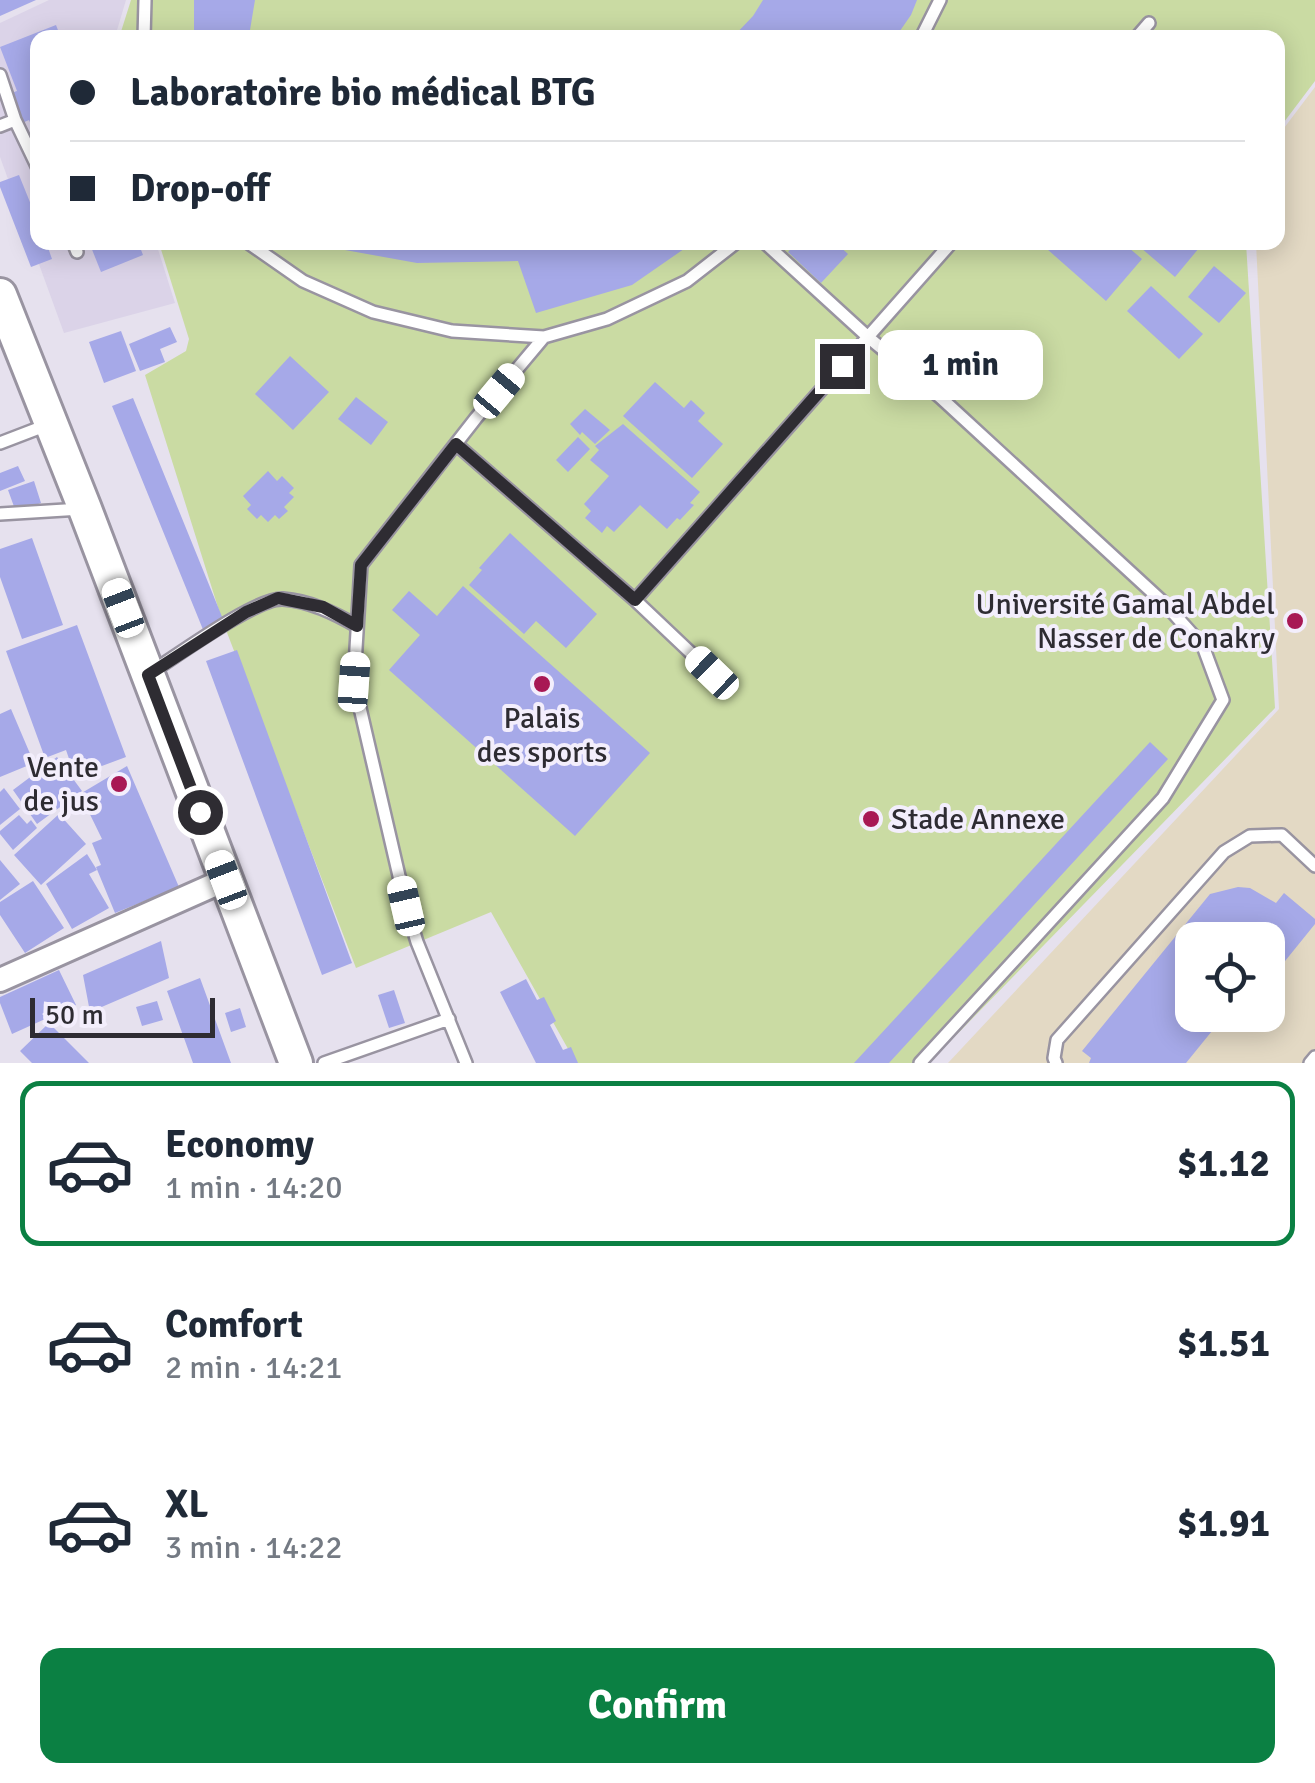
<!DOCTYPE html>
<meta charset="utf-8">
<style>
body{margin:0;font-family:Signika,sans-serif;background:#f6f6f7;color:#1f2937;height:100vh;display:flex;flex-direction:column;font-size:38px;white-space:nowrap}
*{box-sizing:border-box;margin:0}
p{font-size:32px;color:#747a83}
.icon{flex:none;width:55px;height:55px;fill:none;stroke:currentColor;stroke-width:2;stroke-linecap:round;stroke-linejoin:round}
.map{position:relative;height:1063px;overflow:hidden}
.side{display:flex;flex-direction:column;background:#fff;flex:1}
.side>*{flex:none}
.banner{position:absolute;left:30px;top:30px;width:1255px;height:220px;border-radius:20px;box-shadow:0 5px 25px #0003;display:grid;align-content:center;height:220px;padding:0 40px;background:#fff}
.controls{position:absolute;left:1175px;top:922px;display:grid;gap:20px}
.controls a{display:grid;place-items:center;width:110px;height:110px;border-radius:20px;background:#fff;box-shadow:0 5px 25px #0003;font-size:50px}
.scale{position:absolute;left:30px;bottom:25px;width:185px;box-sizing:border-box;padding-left:10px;border:5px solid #2e2c32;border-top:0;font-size:28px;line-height:35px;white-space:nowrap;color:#2e2c32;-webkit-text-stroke:8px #f3eefc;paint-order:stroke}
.end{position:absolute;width:45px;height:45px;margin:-22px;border:12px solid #2e2c32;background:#fff;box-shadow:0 0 0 5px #fff}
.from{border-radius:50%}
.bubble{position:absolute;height:70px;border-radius:20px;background:#fff;box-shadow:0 5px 25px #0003;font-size:32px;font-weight:700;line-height:70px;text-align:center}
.car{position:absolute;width:30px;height:60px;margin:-30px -15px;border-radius:12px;box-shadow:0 0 8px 2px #0007;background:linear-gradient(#fff 24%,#345 0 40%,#fff 0 76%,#345 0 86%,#fff 0)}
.banner b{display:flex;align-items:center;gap:35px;height:95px;font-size:38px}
.banner b+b{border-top:2px solid #e0e1e3}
.banner i{width:25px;height:25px;background:#1f2937}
ul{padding:18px 0 0;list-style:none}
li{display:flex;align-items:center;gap:30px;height:165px;margin:0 20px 15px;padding:0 20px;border:5px solid transparent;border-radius:20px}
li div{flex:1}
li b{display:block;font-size:38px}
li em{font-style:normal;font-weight:700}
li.selected{border-color:#0b8043}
li>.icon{width:90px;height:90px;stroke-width:1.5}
.action{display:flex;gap:20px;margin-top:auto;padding:20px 40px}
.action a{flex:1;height:115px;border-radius:20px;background:#0b8043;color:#fff;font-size:40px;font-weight:700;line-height:115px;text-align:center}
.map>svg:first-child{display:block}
</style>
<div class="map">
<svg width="1315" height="1063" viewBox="0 0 1315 1063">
<rect width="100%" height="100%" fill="#e6e1ee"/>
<path fill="#dbd3e8" d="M 49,0 L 126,0 L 115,37 L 38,38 L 38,242 L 156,243 L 175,303 L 64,333 L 0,157 L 0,23 Z"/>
<path fill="#e3d9c4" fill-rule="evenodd" d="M 1315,87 L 1315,1063 L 948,1063 L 1279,709 L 1256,243 L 1278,242 L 1278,136 ZM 1192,940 L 1268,940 L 1268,1015 L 1192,1015 Z"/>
<path fill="#cadba3" d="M 131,0 L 1315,0 L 1315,81 L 1278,130 L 1278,38 L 119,38 Z
M 159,243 L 1246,243 L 1275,708 L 929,1063 L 576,1063 L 491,912 L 356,968 L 221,617 L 145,375 L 186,351 L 189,339 Z"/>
<path fill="#a6a9e8" d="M 0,0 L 36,0 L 0,16 Z
M 194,0 L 255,0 L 250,30 L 252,38 L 194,38 Z
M 763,0 L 917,0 L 911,15 L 895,38 L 732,38 L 753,16 Z
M 56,25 L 61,38 L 38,38 L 38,141 L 29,120 L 20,124 L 8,94 L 17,91 L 0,47 Z
M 19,175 L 38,222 L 38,242 L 46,242 L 52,259 L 31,267 L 0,187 L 0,182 Z
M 89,242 L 138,242 L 143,255 L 101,272 Z
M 334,242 L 694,242 L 632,285 L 536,313 L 518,261 L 417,263 L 345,250 Z
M 797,242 L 835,242 L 848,254 L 821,283 L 788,252 Z
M 1039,242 L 1122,242 L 1142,259 L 1106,301 Z
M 1134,242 L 1204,242 L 1175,277 Z
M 1214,266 L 1246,293 L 1219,323 L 1188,297 Z
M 1151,286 L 1203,334 L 1179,359 L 1127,311 Z
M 170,327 L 177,342 L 160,349 L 165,362 L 140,371 L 129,344 Z
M 121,331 L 136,371 L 104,383 L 89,342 Z
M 290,356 L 329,392 L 293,430 L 255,394 Z
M 655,382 L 684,408 L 691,400 L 705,413 L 698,421 L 723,444 L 692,478 L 623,416 Z
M 356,397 L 388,422 L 371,445 L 338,419 Z
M 133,398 L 225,624 L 204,632 L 112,406 Z
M 585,409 L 610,430 L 595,444 L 582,432 L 580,435 L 570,424 Z
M 623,424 L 700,492 L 690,503 L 694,505 L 680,520 L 677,518 L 667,529 L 640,505 L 614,532 L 607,526 L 602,533 L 585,518 L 591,511 L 584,504 L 609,476 L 590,460 L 599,450 L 595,446 Z
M 578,437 L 590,449 L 568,472 L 556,460 Z
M 18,466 L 25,481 L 0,491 L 0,473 Z
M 268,471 L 277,481 L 282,476 L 294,488 L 289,493 L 294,497 L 284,507 L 288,511 L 279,519 L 275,515 L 268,522 L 261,515 L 257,519 L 247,509 L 251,505 L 243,496 Z
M 34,481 L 41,503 L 16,512 L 8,490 Z
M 510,533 L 597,614 L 566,648 L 536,621 L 524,634 L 469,585 L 482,570 L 479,568 Z
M 32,538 L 63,625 L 22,639 L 0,577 L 0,549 Z
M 463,586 L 650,753 L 575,836 L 389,670 L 420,635 L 392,610 L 409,591 L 437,616 Z
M 77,625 L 126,757 L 75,776 L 66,750 L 45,758 L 6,651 Z
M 237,650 L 352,963 L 322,975 L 206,661 Z
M 11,709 L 34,763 L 0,777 L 0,714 Z
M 1150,742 L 1168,759 L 889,1063 L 854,1063 Z
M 57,757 L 82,791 L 37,824 L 13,790 Z
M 127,766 L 179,887 L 115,913 L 96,867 L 101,865 L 92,843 L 102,839 L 80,794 Z
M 4,788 L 20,809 L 0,825 L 0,792 Z
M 59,814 L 86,844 L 41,885 L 14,855 Z
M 19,815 L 27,824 L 31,820 L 37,828 L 13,850 L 0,834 L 0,831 Z
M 87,854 L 97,870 L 89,874 L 109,908 L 72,929 L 46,884 Z
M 0,860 L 20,884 L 0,900 Z
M 33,881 L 64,928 L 25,953 L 0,915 L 0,902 Z
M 1238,887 L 1250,888 L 1276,903 L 1284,893 L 1315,919 L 1315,924 L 1277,971 L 1268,963 L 1268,940 L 1192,940 L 1192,1015 L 1225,1015 L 1186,1063 L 1089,1063 L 1091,1058 L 1082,1051 L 1210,894 Z
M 161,941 L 169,978 L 90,1012 L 83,975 Z
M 59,970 L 76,1005 L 12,1034 L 0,1003 L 0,997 Z
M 200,978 L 231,1063 L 193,1063 L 167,991 Z
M 526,979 L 537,1000 L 544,997 L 556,1021 L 550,1025 L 563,1050 L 571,1047 L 578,1063 L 536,1063 L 500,992 Z
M 394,990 L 405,1023 L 389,1028 L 378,995 Z
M 157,1001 L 163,1020 L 142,1026 L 136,1007 Z
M 240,1008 L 246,1027 L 231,1032 L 225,1013 Z
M 49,1023 L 89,1063 L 32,1063 L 20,1051 Z"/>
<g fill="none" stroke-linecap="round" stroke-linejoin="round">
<defs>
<path id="lane" d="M 144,38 L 145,0
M 921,38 L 940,0
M 1136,38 L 1149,23
M 0,75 L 15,120
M 0,126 L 15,120 L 38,168
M 73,242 L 77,252
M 247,242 L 303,281 L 373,312 L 452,331 L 544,337
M 764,242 L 868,337 L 940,397 L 1165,604 L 1203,646 L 1223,700 L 1163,798 L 920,1063
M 0,443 L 47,425
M 456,444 L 635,600 L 712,673
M 0,514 L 81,509
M 635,600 L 952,242
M 151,672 C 177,656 257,597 283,599 C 310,601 334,613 357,626
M 324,1063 L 449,1019
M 466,1063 L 417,942 L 406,906 L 354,682 L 361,565 L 476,418 L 544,337 L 607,319 L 687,281 L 737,242
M 1056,1063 L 1054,1058 L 1057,1040 L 1224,852 L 1250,836 L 1282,835 L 1315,866
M 1310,1063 L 1315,1057"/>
<path id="street" d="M 0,980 L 225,880"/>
<path id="secondary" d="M 0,295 L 85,509 L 296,1063"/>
</defs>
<use href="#lane" stroke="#9994a1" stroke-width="16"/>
<use href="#street" stroke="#9994a1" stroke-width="28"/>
<use href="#secondary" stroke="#9994a1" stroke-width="38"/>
<use href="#lane" stroke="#fff" stroke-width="11"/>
<use href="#street" stroke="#fff" stroke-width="22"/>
<use href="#secondary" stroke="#fff" stroke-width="32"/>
</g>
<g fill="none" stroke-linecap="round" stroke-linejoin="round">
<path stroke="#2e2c32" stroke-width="12" d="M 200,812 L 148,675 L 246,612 L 278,598 L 323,607 L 357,626 L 361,565 L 456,444 L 635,600 L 842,366"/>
</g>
<g fill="#a81854" stroke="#f3eefc" stroke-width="4">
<circle cx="1295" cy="621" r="10"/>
<circle cx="542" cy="684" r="10"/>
<circle cx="119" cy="784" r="10"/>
<circle cx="871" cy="819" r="10"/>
</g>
<g text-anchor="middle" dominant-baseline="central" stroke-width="8" stroke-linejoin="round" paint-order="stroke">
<g font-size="30" fill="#2e2c32" stroke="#f3eefc" text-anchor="end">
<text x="1275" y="604">Université Gamal Abdel<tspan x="1275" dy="34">Nasser de Conakry</tspan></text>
<text x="542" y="718" text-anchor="middle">Palais<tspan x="542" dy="34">des sports</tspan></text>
<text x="99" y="767">Vente<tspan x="99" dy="34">de jus</tspan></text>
<text x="891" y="819" text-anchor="start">Stade Annexe</text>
</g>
</g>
</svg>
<div class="controls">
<a><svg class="icon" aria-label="locate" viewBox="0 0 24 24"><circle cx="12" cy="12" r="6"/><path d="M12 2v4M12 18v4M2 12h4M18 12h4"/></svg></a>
</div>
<div class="scale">50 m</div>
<i class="end from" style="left:200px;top:812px"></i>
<i class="end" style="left:842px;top:366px"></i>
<div class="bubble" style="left:878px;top:330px;width:165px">1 min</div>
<i class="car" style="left:499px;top:391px;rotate:40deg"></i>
<i class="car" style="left:123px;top:608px;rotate:339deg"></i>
<i class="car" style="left:712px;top:673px;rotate:314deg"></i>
<i class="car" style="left:354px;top:682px;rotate:4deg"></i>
<i class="car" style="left:226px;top:880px;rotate:339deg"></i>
<i class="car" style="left:406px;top:906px;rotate:347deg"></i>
<div class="banner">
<b><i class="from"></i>Laboratoire bio médical BTG</b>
<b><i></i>Drop-off</b>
</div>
</div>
<section class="side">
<ul>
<li class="selected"><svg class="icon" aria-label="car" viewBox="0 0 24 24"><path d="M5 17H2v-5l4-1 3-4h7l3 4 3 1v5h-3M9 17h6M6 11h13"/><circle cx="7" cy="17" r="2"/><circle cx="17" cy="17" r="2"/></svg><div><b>Economy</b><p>1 min · 14:20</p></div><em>$1.12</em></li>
<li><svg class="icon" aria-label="car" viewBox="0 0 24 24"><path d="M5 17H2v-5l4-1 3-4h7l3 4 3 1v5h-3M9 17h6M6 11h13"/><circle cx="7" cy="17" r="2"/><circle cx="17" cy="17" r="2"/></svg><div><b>Comfort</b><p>2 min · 14:21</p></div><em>$1.51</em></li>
<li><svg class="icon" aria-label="car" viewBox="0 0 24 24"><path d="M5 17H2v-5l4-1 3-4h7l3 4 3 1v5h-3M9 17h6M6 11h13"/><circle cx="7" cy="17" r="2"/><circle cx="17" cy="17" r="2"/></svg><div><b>XL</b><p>3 min · 14:22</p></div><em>$1.91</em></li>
</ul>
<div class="action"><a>Confirm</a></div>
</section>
